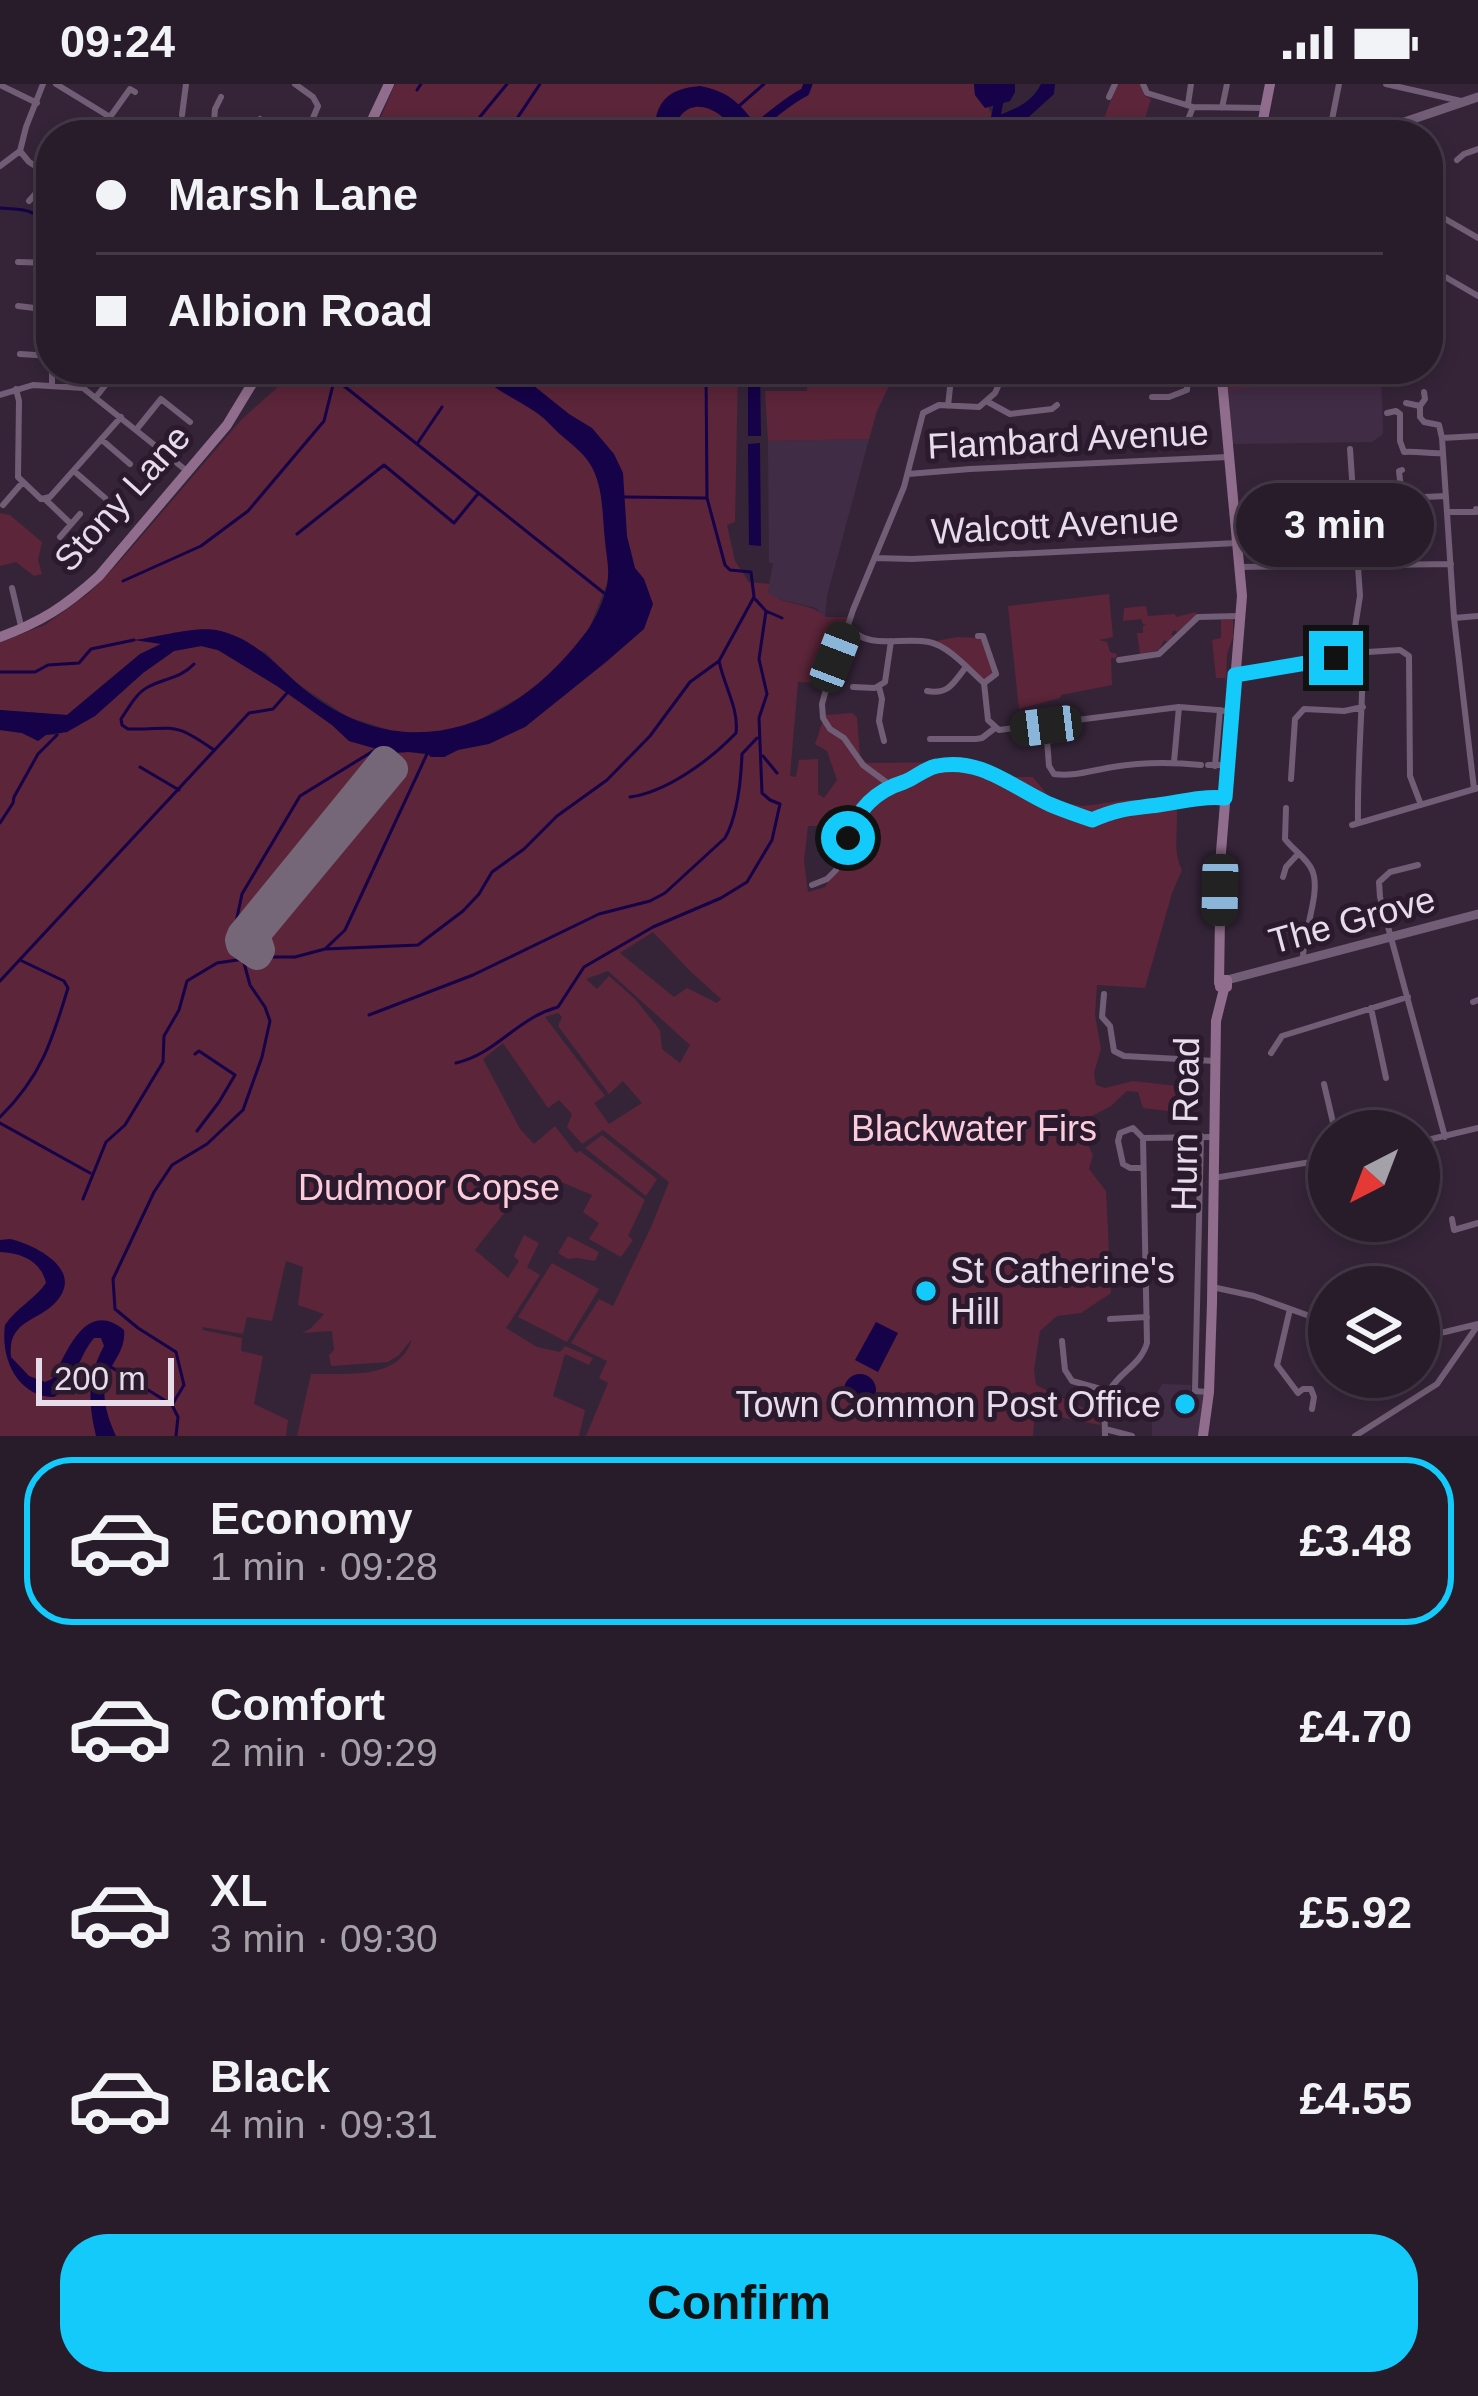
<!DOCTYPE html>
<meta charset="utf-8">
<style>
body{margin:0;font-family:Arial,sans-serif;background:#302432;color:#f1f3f6;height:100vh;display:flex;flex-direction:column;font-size:45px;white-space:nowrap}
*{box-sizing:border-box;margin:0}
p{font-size:39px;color:#a5a1a8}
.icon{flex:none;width:66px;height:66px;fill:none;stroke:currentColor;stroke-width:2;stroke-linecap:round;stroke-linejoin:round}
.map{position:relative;height:1352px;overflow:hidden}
.sheet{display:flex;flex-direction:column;background:#281b2a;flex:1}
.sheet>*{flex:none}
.hud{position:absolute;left:36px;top:36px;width:1407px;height:264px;border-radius:48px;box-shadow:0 6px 18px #0003,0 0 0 3px #443947;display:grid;align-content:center;height:264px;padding:0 60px;background:#281b2a}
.needle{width:78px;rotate:222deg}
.fabs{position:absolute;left:1308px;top:1026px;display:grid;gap:24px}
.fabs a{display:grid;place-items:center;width:132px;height:132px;border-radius:50%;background:#281b2a;box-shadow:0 6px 18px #0003,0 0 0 3px #443947;font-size:60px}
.scale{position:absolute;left:36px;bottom:30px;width:138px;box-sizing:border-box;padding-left:12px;border:6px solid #e7dce9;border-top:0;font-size:33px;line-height:42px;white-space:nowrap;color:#e7dce9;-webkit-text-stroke:9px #2b1a2e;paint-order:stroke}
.end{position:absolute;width:54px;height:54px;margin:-27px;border:15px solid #13cafb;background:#111;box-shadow:0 0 0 6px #111}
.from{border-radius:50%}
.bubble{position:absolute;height:84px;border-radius:42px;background:#281b2a;box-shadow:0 6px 18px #0003,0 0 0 3px #443947;font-size:39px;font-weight:800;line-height:84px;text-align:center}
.car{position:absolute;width:36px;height:72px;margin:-36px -18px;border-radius:15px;box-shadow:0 0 9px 3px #0007;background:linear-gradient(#222 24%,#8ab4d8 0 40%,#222 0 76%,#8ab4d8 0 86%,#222 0)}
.hud b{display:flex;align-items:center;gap:42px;height:114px;font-size:45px}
.hud b+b{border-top:3px solid #443947}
.hud i{width:30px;height:30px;background:#f1f3f6}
ul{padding:21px 0 0;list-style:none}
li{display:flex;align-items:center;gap:36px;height:168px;margin:0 24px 18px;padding:0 36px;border:6px solid transparent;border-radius:48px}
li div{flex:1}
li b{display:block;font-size:45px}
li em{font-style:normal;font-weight:800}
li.on{border-color:#13cafb}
li>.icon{width:108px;height:108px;stroke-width:1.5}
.button{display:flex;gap:24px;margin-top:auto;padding:24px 60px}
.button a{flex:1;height:138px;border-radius:48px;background:#13cafb;color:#111;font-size:48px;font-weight:800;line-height:138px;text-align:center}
.status{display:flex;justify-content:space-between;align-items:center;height:84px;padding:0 60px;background:#281b2a;direction:ltr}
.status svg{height:33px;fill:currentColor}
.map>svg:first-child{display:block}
</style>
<div class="status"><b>09:24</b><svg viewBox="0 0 49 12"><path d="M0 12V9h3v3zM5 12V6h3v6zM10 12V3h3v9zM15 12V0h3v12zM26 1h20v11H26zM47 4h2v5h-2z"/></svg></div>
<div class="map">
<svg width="1478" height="1352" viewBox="0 0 1478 1352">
<rect width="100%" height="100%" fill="#352438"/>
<path fill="#412c46" d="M 1227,285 L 1381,285 L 1383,350 L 1372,358 L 1232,360 Z
M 869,355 L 827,512 L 825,533 L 816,524 L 774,514 L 768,508 L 773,479 L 769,479 L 768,357 Z
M 1162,1300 L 1191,1301 L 1191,1308 L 1204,1311 L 1199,1352 L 1152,1352 L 1152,1320 Z"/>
<path fill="#5c2539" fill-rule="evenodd" d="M 395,0 L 974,0 L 975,11 L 985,24 L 988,23 L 993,33 L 986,51 L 373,51 Z
M 1117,0 L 1142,0 L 1144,11 L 1151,15 L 1140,51 L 1101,51 L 1103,37 Z
M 293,285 L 738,285 L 735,438 L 727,441 L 735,477 L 749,498 L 770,500 L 768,508 C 784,523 809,517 826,533 L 847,533 L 825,599 L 798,598 L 790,692 L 796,693 L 799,676 L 818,675 L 818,710 L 824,714 L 837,696 L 827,667 L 815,660 L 825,631 L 852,629 L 857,633 L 860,672 L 867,679 L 969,678 L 984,679 L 1007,693 L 1033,693 L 1052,717 L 1083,722 L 1128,716 L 1176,716 C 1180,740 1171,765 1182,786 L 1172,809 L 1145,904 L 1097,901 L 1095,931 L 1101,965 L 1094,989 L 1096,1001 L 1105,1004 L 1133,997 L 1178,1002 L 1176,1028 L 1143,1024 L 1138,1008 L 1127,1007 L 1111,1022 L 1090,1033 L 1084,1053 L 1093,1071 L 1089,1085 L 1106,1107 L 1111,1209 L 1081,1229 L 1057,1232 L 1040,1247 L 1034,1286 L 1036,1301 L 1100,1332 L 1100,1341 L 1035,1328 L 1033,1352 L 586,1352 L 608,1299 L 599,1294 L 607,1277 L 571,1259 L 599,1215 L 613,1222 L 652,1141 L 669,1098 L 603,1046 L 582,1060 L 567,1043 L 572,1030 L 559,1016 L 548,1024 L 503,959 L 483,975 L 520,1045 L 534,1060 L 555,1042 L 576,1069 L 580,1067 L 645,1116 L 628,1152 L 633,1156 L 621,1173 L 589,1155 L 599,1139 L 583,1128 L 592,1111 L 554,1095 L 548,1106 L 556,1112 L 554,1118 L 529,1102 L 515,1115 L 475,1166 L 508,1194 L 519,1177 L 514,1172 L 524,1151 L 539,1159 L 527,1183 L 540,1191 L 506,1244 L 537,1263 L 560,1268 L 565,1262 L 593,1274 L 589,1281 L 565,1270 L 553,1312 L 585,1326 L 579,1352 L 297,1352 L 311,1290 C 347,1289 399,1297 412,1255 L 399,1271 L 388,1278 L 331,1282 L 329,1271 L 334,1266 L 332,1247 L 302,1249 L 310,1245 L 324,1230 L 298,1221 L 303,1183 L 286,1177 L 272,1237 L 247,1233 L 243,1250 L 202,1243 L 203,1246 L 242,1254 L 241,1267 L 263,1272 L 254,1320 L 288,1336 L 286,1352 L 0,1352 L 0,646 L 22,649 L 38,657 L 45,651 L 57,651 L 95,632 L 143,589 L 174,567 L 201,562 L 218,566 L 277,602 L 332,641 L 349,657 L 391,669 L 409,668 L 444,673 L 458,666 L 525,643 L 643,545 L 644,495 L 638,490 L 608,491 L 608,497 L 589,545 L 572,567 L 532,607 L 489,630 L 476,639 L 437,648 L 399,649 L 348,633 L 295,598 L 265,568 L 195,546 L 142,557 L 163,559 L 140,570 L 67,631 L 0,626 L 0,558 L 45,541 L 89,509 L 121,476 L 242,335 L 289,293 ZM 808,742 L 826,742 L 828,776 L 841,779 L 825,803 L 808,808 L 804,777 ZM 653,848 L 691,888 L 721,915 L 717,919 L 687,904 L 674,913 L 620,869 ZM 608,887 L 690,961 L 680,979 L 662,965 L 660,946 L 635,915 L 609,892 L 597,905 L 586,895 ZM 558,929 L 562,933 L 558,942 L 609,1010 L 623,997 L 642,1019 L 609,1040 L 594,1019 L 605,1012 L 545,933 Z
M 808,285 L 897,285 L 877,327 L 869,355 L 768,357 L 765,307 L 807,307 Z
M 1227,285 L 1258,285 L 1258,300 L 1249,304 L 1227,307 Z
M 0,429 L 10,431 L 42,458 L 38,476 L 42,490 L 34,492 L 16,478 L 0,482 Z
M 1109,510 L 1113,553 L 1099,556 L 1107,558 L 1110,568 L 1117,570 L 1116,574 L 1111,574 L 1112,601 L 1061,611 L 1060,614 L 1019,625 L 1008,522 Z
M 1146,522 L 1148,532 L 1175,530 L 1176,533 L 1196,528 L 1196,532 L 1177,548 L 1174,546 L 1171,550 L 1173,552 L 1167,558 L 1164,556 L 1159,566 L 1140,570 L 1137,549 L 1143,549 L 1143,542 L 1146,540 L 1143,540 L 1141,535 L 1123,537 L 1124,524 Z
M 1233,535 L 1233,553 L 1227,570 L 1226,603 L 1225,594 L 1216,594 L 1212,556 L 1221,554 L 1221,536 Z
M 957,553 L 983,554 L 994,588 L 984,596 L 936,557 Z
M 602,1051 L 657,1095 L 646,1112 L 585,1064 Z
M 568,1152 L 599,1168 L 595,1177 L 577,1174 L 568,1175 L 558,1169 Z
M 552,1179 L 599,1205 L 567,1258 L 518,1233 Z"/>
<path fill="#150249" d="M 974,0 L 1015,0 L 1015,8 L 1010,17 L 985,24 L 975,11 Z
M 1041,0 L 1055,0 L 1054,10 L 1009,51 L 986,51 L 993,33 C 1013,26 1031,20 1041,0 Z
M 700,2 C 733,8 744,24 763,51 L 737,51 C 720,20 681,7 673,51 L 654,51 C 655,18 667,5 700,2 Z
M 475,285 L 513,285 L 569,330 L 592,344 L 614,370 L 623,389 L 627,452 L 635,484 L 644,495 L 653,520 L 644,545 L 606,578 L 525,643 L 489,660 L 458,666 L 444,673 L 431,673 L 428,670 L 409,668 L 391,669 L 349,657 L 332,641 L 277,602 L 218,566 L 201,562 L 174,567 L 143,589 L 95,632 L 67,648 L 46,651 L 38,657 L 22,649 L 0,646 L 0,626 L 67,631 L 140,570 L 161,560 L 134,556 C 156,553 197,542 216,546 C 260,555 280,588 313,612 C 412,684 515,641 583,552 C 595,538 607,511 608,493 C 609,482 606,469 605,457 C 602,431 604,399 588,377 C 581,367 570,359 561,351 C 552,343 544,333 534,327 C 512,312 492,306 475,285 Z
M 748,285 L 760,285 L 761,352 L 748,352 Z
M 760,359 L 761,462 L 749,461 L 748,360 Z
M 10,1155 C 36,1161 85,1186 56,1218 C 38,1238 7,1236 11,1273 L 29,1292 L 45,1298 L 52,1295 C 67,1269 85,1214 124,1246 C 126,1265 114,1275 107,1292 C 100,1311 108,1335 116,1352 L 96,1352 C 88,1318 87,1293 104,1262 L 101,1254 L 94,1254 C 78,1273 76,1299 54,1313 C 19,1313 0,1276 5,1241 C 16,1224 35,1215 46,1199 C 41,1177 22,1169 0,1168 L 0,1156 Z
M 876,1238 L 898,1249 L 878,1288 L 855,1276 Z
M844 1306a16 16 0 1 1 32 0a16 16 0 1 1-32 0Z"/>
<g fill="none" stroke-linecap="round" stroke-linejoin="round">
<path stroke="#150249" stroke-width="3" d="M 417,6 L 421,0
M 739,22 L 764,0
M 465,51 L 507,0
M 506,51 L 540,0
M 0,124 C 32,126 39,125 51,157
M 334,294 L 604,509
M 417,360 L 442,323
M 625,413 L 705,414
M 297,450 L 384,381 L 454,439 L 477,411
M 123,497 L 201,462 L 248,427 L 324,337 L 337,285
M 755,515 L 766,527 L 782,534
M 194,580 C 180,595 164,594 148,603 C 136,609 128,625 121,635 L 122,641 L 128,645 C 176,646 171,636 214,666
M 0,588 L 35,588 L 48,581 L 79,579 L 91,565 L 134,556
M 378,664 L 300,712 L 242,810 L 233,852 L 248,868 L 268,873 L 295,873 L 325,865 L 345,846 L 427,670
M 763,672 L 777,689
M 140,683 L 179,706
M 630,713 C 667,708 710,676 736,649 C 739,624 724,602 719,577
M 0,739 L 13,719 L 14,713 L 38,670 L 57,651
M 325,865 L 418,861 L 463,827 L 479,810 L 492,788 L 524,765 L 557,732 L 607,696 L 650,652 L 690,598 L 719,577 L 754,513 L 751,488 L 730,486 L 725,481 L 707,414 L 706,285
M 0,897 L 249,629 L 273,625 L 287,609
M 369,931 L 473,891 L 599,830 L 650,817 L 665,809 L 725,754 C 738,731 741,696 742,670 L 757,654
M 195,970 L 199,967 L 235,991 L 219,1018 L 197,1047
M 456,979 C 498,969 515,935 558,923 L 584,883 L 653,843 L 721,814 L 747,798 L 772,756 L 780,720 L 770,716 L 762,709 L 759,634 L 767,610 L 759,575 L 766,527
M 0,1033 C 41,993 52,957 68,904 L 64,897 L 20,876
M 0,1039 L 90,1089
M 83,1115 L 106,1058 L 125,1041 L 163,978 L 164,952 L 179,926 L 187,897 L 217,879 L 244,875
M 111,1283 L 169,1319
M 176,1352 L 178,1333 L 172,1321 L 184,1301 L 176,1268 L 138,1244 L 115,1225 L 113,1195 L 154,1108 L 172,1081 L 207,1060 L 243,1026 L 262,973 L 270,937 L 265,923 L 250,901 L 243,875"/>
<path stroke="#150249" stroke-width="9" d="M 749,49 C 768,35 785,18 805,8 L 808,0
M 992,51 L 999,17 L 997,0"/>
<path stroke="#766778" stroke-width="30" d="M 384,677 L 393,685 L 255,851 L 260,866 L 257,871 L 241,860 L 240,856 L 242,851 Z"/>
<path stroke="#715d75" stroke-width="6" d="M 56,0 L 110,33 L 130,5 L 135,8
M 295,0 L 313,13 L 318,22 L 306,51
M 1143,0 L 1147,9 L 1193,23 L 1263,24
M 1386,0 L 1461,17
M 0,1 L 37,19
M 1109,13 L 1115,0
M 1188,20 L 1191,0
M 1222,24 L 1227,0
M 182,31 L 186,0
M 260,35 L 279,51
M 214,38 L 215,25 L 221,13
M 109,51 L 114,40 L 110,33
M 189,51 L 197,42 L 214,38 L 231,51
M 1182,51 L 1193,23
M 1329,51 L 1339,0
M 20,67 L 26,43 L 43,0
M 20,67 L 29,78 L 51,92
M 1457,76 L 1464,70 L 1478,65
M 0,82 L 20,67
M 29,117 L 51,92
M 1428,125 L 1478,154
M 18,178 L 51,179
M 1428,183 L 1478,212
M 18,222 L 51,226
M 20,270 L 51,272
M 204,285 L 208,287
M 1006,285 L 995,309 L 979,323 L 939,321 L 923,329 L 904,403 L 853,526 L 848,541 C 866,568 902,552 929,558 C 949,562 969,586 984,599 L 988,636 L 999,646 L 1179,623 L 1230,627
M 176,293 L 184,285
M 52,300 L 52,285
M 16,305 L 19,317 L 18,393 L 41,415 L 50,413 L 121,333
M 1424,308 L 1425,315 L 1420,322 L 1420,333 L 1424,338 L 1439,341 L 1442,354 L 1454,534 L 1474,705
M 0,311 L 33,301 L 83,304 L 187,387
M 96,313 L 118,285
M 1152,313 L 1169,313 L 1187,306 L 1188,285
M 988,318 L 1010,330 L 1052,325 L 1057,321
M 1406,319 L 1420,322
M 948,322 L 952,285
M 1387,329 L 1396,327 L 1400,330 L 1400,357 L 1404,368 C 1418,367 1430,370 1443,369
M 136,346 L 161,315 L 190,338
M 1442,354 L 1478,352
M 102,356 L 130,380
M 1402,386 L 1399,387 L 1402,414 L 1446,412
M 74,387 L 105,414
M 908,390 L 970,385 L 1228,373
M 1402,414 L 1405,447
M 46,416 L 71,440
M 3,421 L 22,399
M 1296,421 L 1301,442
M 1448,428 L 1476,428 L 1476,425
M 1234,429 L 1296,421 L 1301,404 L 1295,403
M 60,453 L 80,430
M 875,474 L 912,475 L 1237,459
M 1239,483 L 1451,480
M 12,504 L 21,542
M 1454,534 L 1478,532
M 848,541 L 835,573 L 822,620 L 823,634 L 830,645 L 844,654 L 863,681 L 890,701
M 978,552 L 983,552 L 996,590 L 984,599
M 1351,569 L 1400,566 L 1409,572 L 1410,692 L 1421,721
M 1119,576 L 1159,570 L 1198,533 L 1239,532
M 1238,590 L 1351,569 L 1360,512 L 1350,365
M 853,603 L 875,604 L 885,598 L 891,557
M 879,603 L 882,615 L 879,637 L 884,657
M 927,607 C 949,611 953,599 966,583
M 1046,642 L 1049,682 L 1054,690 C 1074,693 1093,686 1113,683 C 1142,678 1172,678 1201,681
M 930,655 L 976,655 L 982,654 L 995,644
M 1174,678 L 1179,623
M 1208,681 L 1227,681
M 1215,682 L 1220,626
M 1291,695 L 1295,635 L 1304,625 L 1344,627 L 1363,623
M 1286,724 L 1285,755 C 1293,766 1307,774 1312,786 C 1322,808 1302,850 1303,876
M 1358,739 C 1357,681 1363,624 1363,566
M 1352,741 L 1478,704
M 1418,781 L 1390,788 L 1379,798 L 1380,813 L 1445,1053
M 1283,793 L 1286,783 L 1298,770
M 812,801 L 827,795 L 836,786 L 854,734 L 864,722 L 890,701 L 906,697 L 937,682 L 979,683 L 1049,720 L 1092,736 C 1120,724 1128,725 1157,721 C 1180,718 1201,712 1225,714
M 1279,844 L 1304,850
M 1104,910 L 1102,933 L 1110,942 L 1114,967 L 1124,972 L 1215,977
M 1473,918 L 1478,916
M 1371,924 L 1386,994
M 1271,969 L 1282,952 L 1408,913
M 1324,1000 L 1335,1047
M 1201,1052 L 1195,1307 L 1207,1308
M 1419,1058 L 1478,1044
M 1142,1084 L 1130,1084 L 1123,1080 L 1118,1057 L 1120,1049 L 1133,1044 L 1143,1054
M 1214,1094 L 1329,1075
M 1452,1135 L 1454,1146 L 1478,1139
M 1212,1203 L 1254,1212 L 1329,1239
M 1290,1225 L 1277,1281 L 1298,1309 L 1303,1305 L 1311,1305 L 1314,1313 L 1312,1325
M 1110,1235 L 1147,1233
M 1419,1251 L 1445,1248 L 1478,1240
M 1062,1257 L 1065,1286 L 1072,1297 L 1108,1307
M 1333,1293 L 1336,1297 L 1341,1293
M 1105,1345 L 1132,1352
M 1105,1352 C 1105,1337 1102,1317 1111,1304 C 1122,1287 1141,1280 1147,1259 L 1143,1054 L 1212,1053
M 1355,1352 L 1437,1300 L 1478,1241"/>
<path stroke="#715d75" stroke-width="9" d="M 1366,51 L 1478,13
M 1227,896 L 1478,830"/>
<path stroke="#906d8c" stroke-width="10" d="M 365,51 L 389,0
M 1260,51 L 1270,0
M 0,553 C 41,538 66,522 99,492 L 227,341 L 261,285
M 1221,896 L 1227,896 L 1227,903 L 1220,903 Z
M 1219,899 L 1221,768 L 1242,512 L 1221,285
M 1203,1352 L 1209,1308 L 1212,1219 L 1216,937 L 1224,905"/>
</g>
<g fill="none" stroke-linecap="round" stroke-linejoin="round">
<path stroke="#13cafb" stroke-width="15" d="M 848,754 C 857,725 875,707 904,698 C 915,694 925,684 937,682 C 980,673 1012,703 1049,720 C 1063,726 1078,731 1092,736 C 1120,724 1129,725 1158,721 C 1180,718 1201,712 1225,714 L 1235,591 L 1336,574"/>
</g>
<g fill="#13cafb" stroke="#2b1a2e" stroke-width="4.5">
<circle cx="926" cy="1207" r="12"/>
<circle cx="1185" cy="1320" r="12"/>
</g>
<g text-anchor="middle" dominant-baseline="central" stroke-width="10" stroke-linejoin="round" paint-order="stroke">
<g font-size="36" fill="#e7dce9" stroke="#2b1a2e">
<text transform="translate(1068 355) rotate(-3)">Flambard Avenue</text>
<text transform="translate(122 414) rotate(-48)">Stony Lane</text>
<text transform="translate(1055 441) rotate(-3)">Walcott Avenue</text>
<text transform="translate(1352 836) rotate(-15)">The Grove</text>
<text transform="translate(1185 1040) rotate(-89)">Hurn Road</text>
</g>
<g font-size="36" fill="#fdccda" stroke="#2b1a2e">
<text x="974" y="1044">Blackwater Firs</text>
<text x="429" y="1103">Dudmoor Copse</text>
</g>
<g font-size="36" fill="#e7dce9" stroke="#2b1a2e" text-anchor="start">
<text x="950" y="1186">St Catherine's<tspan x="950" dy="41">Hill</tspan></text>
<text x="1161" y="1320" text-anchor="end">Town Common Post Office</text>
</g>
</g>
</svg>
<div class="fabs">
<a><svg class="needle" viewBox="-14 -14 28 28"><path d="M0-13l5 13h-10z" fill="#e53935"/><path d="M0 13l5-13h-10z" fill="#a5a1a8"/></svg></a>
<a><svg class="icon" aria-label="layers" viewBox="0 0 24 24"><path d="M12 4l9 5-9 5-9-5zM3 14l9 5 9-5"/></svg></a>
</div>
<div class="scale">200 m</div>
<i class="end from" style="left:848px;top:754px"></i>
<i class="end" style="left:1336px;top:574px"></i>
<div class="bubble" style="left:1236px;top:399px;width:198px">3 min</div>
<i class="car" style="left:835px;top:573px;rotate:21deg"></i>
<i class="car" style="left:1046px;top:642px;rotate:263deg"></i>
<i class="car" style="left:1220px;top:806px;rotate:181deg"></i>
<div class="hud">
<b><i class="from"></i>Marsh Lane</b>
<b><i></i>Albion Road</b>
</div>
</div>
<section class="sheet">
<ul>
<li class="on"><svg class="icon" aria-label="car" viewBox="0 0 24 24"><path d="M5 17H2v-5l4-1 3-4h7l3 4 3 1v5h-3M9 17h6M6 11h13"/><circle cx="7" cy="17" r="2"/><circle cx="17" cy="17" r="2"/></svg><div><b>Economy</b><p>1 min · 09:28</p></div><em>£3.48</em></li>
<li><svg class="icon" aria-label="car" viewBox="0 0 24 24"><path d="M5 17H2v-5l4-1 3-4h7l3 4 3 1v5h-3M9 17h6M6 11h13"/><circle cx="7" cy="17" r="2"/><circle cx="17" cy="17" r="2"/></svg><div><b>Comfort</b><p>2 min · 09:29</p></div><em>£4.70</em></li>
<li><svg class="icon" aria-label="car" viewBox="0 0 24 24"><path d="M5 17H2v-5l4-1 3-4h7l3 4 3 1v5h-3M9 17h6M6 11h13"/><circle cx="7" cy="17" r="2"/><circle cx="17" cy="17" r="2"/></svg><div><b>XL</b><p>3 min · 09:30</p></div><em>£5.92</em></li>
<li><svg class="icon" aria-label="car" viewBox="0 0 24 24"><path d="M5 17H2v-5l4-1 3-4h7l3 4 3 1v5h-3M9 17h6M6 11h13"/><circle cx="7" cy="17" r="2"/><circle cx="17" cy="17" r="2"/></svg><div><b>Black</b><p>4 min · 09:31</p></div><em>£4.55</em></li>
</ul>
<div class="button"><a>Confirm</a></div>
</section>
